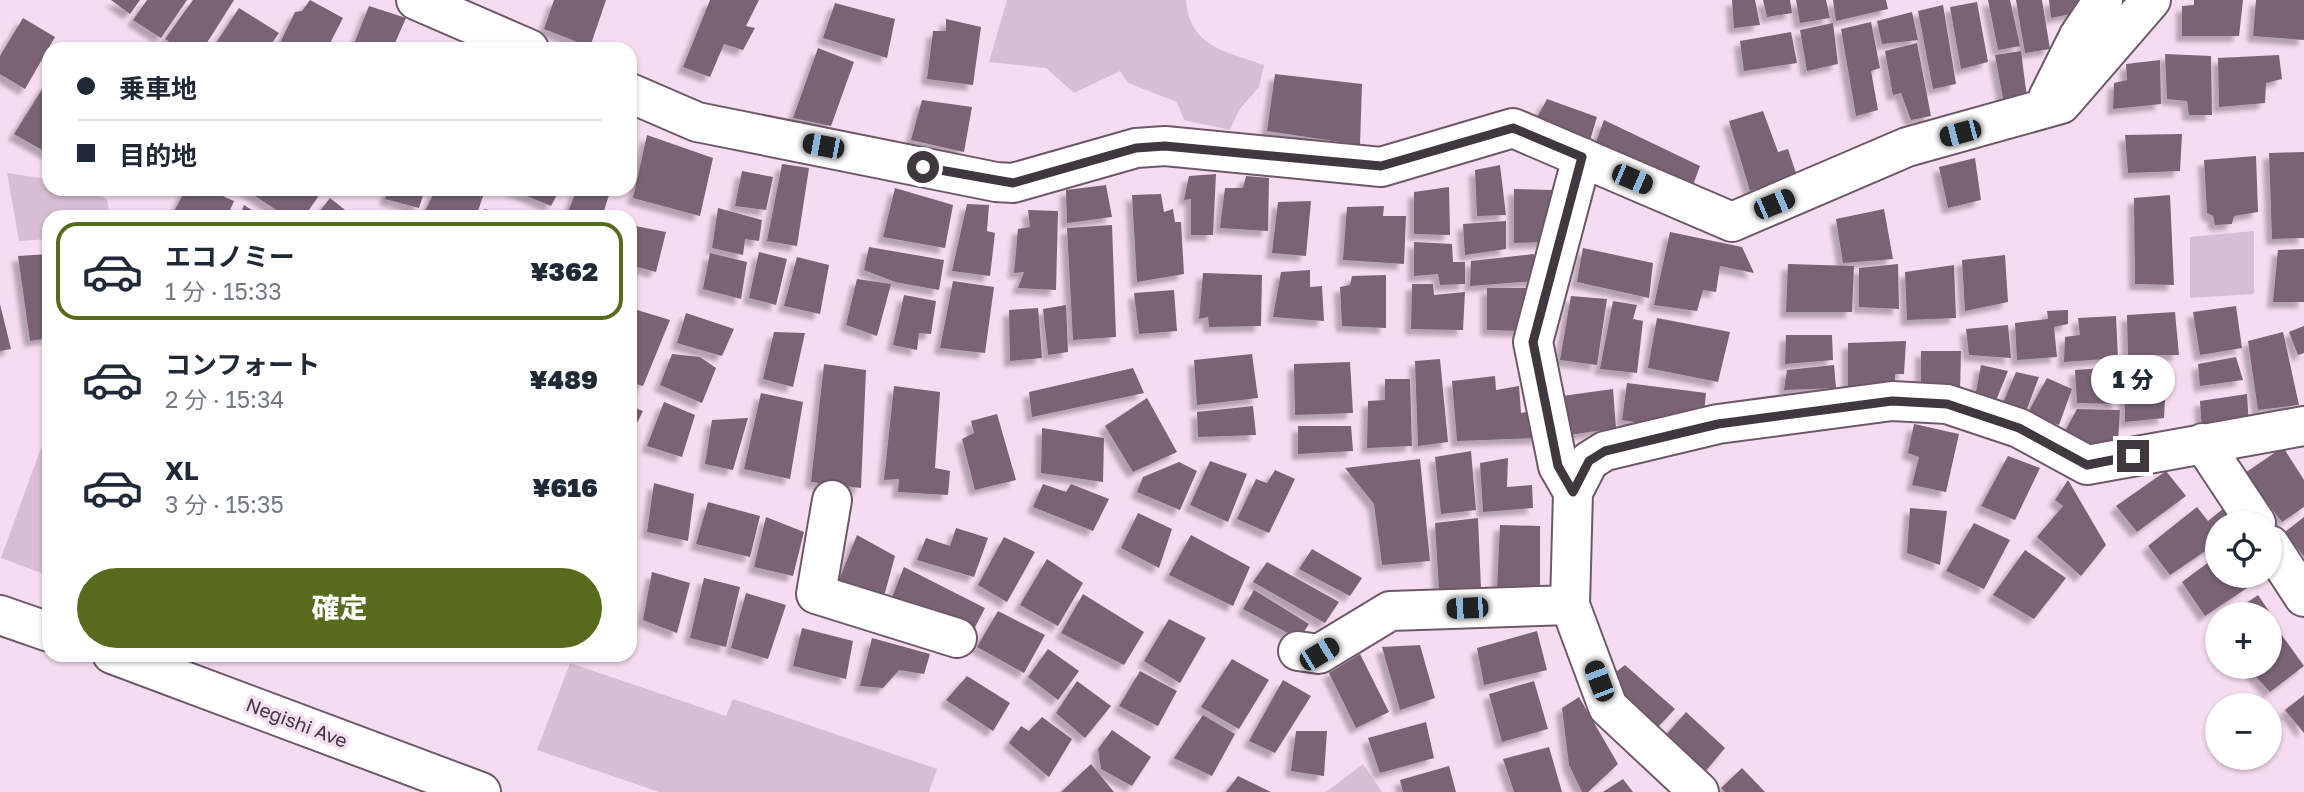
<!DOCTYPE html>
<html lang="ja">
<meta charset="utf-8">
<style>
body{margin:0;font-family:"Golos Text","Noto Sans JP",sans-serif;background:#f6f6f7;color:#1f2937;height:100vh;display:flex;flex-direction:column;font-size:26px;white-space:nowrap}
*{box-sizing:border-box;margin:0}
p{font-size:23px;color:#747a83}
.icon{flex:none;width:38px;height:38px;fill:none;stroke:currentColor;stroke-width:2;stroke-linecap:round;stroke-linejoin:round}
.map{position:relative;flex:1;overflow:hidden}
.drawer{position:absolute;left:42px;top:210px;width:595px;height:452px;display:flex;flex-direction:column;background:#fff;border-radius:21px;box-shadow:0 2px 5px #0004}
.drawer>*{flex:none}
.guide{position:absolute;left:42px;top:42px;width:595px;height:154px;border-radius:21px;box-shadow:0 2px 5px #0004;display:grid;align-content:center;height:154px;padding:0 35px;background:#fff}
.fabs{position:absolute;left:2205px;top:511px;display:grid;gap:14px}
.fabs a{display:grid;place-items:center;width:77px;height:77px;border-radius:50%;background:#fff;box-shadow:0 2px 5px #0004;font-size:35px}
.end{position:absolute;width:32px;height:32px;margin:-16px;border:9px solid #41373f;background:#fff;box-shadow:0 0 0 4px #fff}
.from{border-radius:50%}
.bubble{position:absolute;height:49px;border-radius:24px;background:#fff;box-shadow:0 2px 5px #0004;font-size:23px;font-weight:800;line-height:49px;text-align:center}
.car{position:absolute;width:21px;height:42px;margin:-21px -10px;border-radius:9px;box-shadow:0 0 5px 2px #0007;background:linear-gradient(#222 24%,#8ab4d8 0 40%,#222 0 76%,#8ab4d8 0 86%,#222 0)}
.guide b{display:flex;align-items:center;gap:24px;height:66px;font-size:26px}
.guide b+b{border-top:2px solid #e0e1e3}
.guide i{width:18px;height:18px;background:#1f2937}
ul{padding:12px 0 0;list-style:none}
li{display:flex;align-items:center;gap:21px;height:98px;margin:0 14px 10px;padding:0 21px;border:4px solid transparent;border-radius:21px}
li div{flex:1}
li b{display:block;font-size:26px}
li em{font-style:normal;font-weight:800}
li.selected{border-color:#566c1c}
li>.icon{width:63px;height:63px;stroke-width:1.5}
.button{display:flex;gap:14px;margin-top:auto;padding:14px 35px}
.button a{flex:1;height:80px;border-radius:42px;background:#566c1c;color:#fff;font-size:28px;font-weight:800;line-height:80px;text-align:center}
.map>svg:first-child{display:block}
</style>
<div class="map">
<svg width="2304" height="792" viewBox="0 0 2304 792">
<defs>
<filter id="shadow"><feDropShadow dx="-6" dy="6" stdDeviation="2" flood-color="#0004"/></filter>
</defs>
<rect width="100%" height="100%" fill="#f6dcf0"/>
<path fill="#d9bdd2" d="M 1007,0 L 1186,0 C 1190,48 1226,51 1264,65 L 1259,87 L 1239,110 L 1230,130 L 1184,120 L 1177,102 L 1128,83 L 1120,71 L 1074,93 L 1046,68 L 989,62 Z
M 7,173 L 47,179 L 49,176 L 49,189 L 84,189 L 107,199 L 110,217 L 49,217 L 49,239 L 19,241 Z
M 2254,231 L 2254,294 L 2190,298 L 2190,237 Z
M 41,448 L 49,451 L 49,576 L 1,558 Z
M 570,663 L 726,716 L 733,699 L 937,769 L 929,792 L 659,792 L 537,750 Z
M 1363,764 L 1382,792 L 1326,792 Z"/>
<path fill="#796374" filter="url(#shadow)" d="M 111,0 L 140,0 L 130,14 Z
M 147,0 L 187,0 L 161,38 L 133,20 Z
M 193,0 L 234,0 L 203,49 L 180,49 L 165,39 Z
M 310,0 L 343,18 L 327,49 L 296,49 L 281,41 L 295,12 L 302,11 Z
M 554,0 L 606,0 L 590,47 L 544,29 Z
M 710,0 L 759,0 L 746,26 L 755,28 L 743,50 L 724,44 L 710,77 L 683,67 Z
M 1732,0 L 1755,0 L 1760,25 L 1734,28 Z
M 1763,0 L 1790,0 L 1792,13 L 1767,17 Z
M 1796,0 L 1826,0 L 1830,18 L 1800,23 Z
M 1833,0 L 1886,0 L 1888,9 L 1836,21 Z
M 1988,0 L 2010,0 L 2020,46 L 1998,50 Z
M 2016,0 L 2042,0 L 2050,49 L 2025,53 Z
M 2049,0 L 2088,0 L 2085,11 L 2051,18 Z
M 2194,0 L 2243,0 L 2239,36 L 2182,36 L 2182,6 L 2194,5 Z
M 2256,0 L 2304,0 L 2304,40 L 2253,36 Z
M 1977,2 L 1988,62 L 1961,69 L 1950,7 Z
M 835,3 L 895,19 L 887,58 L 823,38 Z
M 1943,5 L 1956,84 L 1933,89 L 1918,11 Z
M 369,6 L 406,18 L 395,43 L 406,49 L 352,49 Z
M 239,8 L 279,33 L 268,49 L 212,49 Z
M 1912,12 L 1918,40 L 1882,44 L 1877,21 Z
M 23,18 L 55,37 L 25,89 L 0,74 L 0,56 Z
M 946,19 L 981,27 L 973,85 L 927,79 L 933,31 L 946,31 Z
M 1871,22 L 1880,68 L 1871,71 L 1878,110 L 1856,116 L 1841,29 Z
M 1833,23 L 1838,64 L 1807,71 L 1800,30 Z
M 1791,32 L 1797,63 L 1744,71 L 1740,41 Z
M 1917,43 L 1931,116 L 1911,120 L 1901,93 L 1893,95 L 1885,51 Z
M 818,48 L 854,62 L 831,126 L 793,118 Z
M 2021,51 L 2027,98 L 2004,104 L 1995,55 Z
M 2165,54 L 2211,56 L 2212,115 L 2189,115 L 2187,101 L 2167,99 Z
M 2279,55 L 2282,79 L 2266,83 L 2265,103 L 2219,107 L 2218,58 Z
M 2160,60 L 2161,104 L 2113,109 L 2114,83 L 2127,80 L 2126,64 Z
M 1275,74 L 1362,84 L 1360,145 L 1267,131 Z
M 46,83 L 49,84 L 49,154 L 14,134 Z
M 1547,99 L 1597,117 L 1588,147 L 1533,125 Z
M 922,100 L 972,107 L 964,152 L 911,140 Z
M 1763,111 L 1778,152 L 1788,149 L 1797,176 L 1750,191 L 1729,121 Z
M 1604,120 L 1700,166 L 1690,193 L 1592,153 Z
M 2182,134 L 2180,171 L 2128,173 L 2125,135 Z
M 647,135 L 713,158 L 700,216 L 633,198 Z
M 2304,152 L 2304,238 L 2272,239 L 2269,153 Z
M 2256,156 L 2258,212 L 2234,216 L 2232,224 L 2215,225 L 2213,216 L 2207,213 L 2204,160 Z
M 1975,158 L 1981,200 L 1948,208 L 1939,167 Z
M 782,164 L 809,168 L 797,246 L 767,241 Z
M 1500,165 L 1506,215 L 1477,216 L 1475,170 Z
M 742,171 L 773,177 L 766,210 L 735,206 Z
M 1216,174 L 1213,235 L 1191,235 L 1191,199 L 1184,200 L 1189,176 Z
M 1246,176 L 1269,178 L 1268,231 L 1220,228 L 1225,188 L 1243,188 Z
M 1106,185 L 1112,217 L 1067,223 L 1066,190 Z
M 1449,187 L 1450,235 L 1414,234 L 1414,192 Z
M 895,188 L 953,205 L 945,248 L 883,237 Z
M 186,189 L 207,189 L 234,201 L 227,217 L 171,217 Z
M 244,189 L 319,189 L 322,191 L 304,217 L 287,217 Z
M 388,189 L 425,189 L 419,208 L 385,199 Z
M 436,189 L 477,189 L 476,192 L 484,193 L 476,217 L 451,217 L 425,211 Z
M 510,189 L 560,189 L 551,206 Z
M 577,189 L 610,192 L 602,217 L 566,217 Z
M 1514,189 L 1552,190 L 1549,242 L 1514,243 Z
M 1161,194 L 1164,212 L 1173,209 L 1175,222 L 1181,222 L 1184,274 L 1137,282 L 1132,195 Z
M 2170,195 L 2174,285 L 2135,284 L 2134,198 Z
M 330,198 L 354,217 L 315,217 Z
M 1311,201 L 1306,256 L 1272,253 L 1278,202 Z
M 967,204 L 989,205 L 987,231 L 995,233 L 990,276 L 952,271 Z
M 244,205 L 263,217 L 239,217 Z
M 1384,206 L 1383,216 L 1406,216 L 1404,264 L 1343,260 L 1347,207 Z
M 718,208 L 762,220 L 759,241 L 745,239 L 743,255 L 712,248 Z
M 484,209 L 516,216 L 516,217 L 482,217 Z
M 1884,209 L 1893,259 L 1843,263 L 1836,219 Z
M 1028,210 L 1058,211 L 1056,290 L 1018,288 L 1024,272 L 1014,273 L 1018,229 L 1030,227 Z
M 1506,221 L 1506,249 L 1465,255 L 1463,224 Z
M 630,225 L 666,232 L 656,272 L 630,265 Z
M 1112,225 L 1116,337 L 1073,340 L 1067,228 Z
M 1670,232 L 1742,247 L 1754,273 L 1720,266 L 1716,292 L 1703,290 L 1697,311 L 1654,305 Z
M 1414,242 L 1452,244 L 1453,262 L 1465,262 L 1465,284 L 1440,285 L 1438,274 L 1414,276 Z
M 869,247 L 944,260 L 939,290 L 895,282 L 864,270 Z
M 1583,248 L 1653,263 L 1649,298 L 1577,282 Z
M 2304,249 L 2304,302 L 2273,302 L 2278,250 Z
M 759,252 L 787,259 L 776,305 L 749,298 Z
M 710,253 L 747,262 L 741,299 L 703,289 Z
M 49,254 L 49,338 L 30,341 L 18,256 Z
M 1534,254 L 1535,281 L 1470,286 L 1471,261 Z
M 2005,255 L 2008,302 L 1965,311 L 1962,260 Z
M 797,257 L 829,265 L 820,314 L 784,306 Z
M 1788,264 L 1854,266 L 1852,312 L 1786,312 Z
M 1898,264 L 1899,309 L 1859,307 L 1859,268 Z
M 1954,265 L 1956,318 L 1907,320 L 1905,272 Z
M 1310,270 L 1310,287 L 1322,286 L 1324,321 L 1273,317 L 1281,272 Z
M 1203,273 L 1262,275 L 1261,326 L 1209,327 L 1208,317 L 1199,319 Z
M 1386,275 L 1386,328 L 1342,326 L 1340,287 L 1350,285 L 1352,276 Z
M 857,279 L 891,284 L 877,336 L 846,325 Z
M 953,281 L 994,287 L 985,353 L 940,348 Z
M 1412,284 L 1433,284 L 1434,295 L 1465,292 L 1463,330 L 1411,329 Z
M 1487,288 L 1529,288 L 1522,331 L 1487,330 Z
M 1174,290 L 1177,331 L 1139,334 L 1134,293 Z
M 904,295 L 936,301 L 931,334 L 919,333 L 917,350 L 893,345 Z
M 1571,296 L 1607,299 L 1597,365 L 1560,360 Z
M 1613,301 L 1637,305 L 1633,319 L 1643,321 L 1637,373 L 1600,369 Z
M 0,304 L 11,349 L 0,351 Z
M 1066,305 L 1068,352 L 1048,355 L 1043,309 Z
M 2236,306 L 2242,348 L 2200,355 L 2193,312 Z
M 1038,308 L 1042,358 L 1010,361 L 1009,310 Z
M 634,309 L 670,320 L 643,386 L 630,382 L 630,319 Z
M 2068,310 L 2068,324 L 2054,327 L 2057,357 L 2017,360 L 2015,323 L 2048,319 L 2047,311 Z
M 2175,312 L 2179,355 L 2128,355 L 2127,315 Z
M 686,313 L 734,329 L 722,356 L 677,343 Z
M 2116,316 L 2118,358 L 2064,362 L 2065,337 L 2080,335 L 2078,318 Z
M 1657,318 L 1730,332 L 1718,382 L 1648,368 Z
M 2008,325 L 2011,358 L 1969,355 L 1966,329 Z
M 2304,326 L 2304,353 L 2298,355 L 2289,332 Z
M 774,332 L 805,333 L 793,387 L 763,379 Z
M 2283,332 L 2299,405 L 2258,410 L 2248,341 Z
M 1786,335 L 1832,335 L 1833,360 L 1785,364 Z
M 1906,341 L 1904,374 L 1895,374 L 1895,391 L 1848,389 L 1848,343 Z
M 1921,351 L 1961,351 L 1960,392 L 1921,389 Z
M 672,354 L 700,357 L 716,368 L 702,403 L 660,385 Z
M 1252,354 L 1258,398 L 1197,405 L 1194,360 Z
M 2236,357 L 2243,380 L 2200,386 L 2198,364 Z
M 1440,359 L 1448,442 L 1418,446 L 1415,361 Z
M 2167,361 L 2164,418 L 2125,422 L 2125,362 Z
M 1350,362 L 1353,413 L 1295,415 L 1294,364 Z
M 824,364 L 866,370 L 861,488 L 811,482 Z
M 1834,365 L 1836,388 L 1784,390 L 1787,370 Z
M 1981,365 L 2008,371 L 1995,403 L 1975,397 Z
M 2116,367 L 2118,404 L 2077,403 L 2075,370 Z
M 1133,368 L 1144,393 L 1032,417 L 1029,392 Z
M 2016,372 L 2039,377 L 2025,414 L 2003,403 Z
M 1495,376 L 1496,390 L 1519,386 L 1521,413 L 1537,410 L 1539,438 L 1457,441 L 1452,381 Z
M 2047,378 L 2072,389 L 2059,425 L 2026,416 Z
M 1385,379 L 1410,379 L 1412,446 L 1367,448 L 1368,401 L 1385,400 Z
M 1627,383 L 1706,393 L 1703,423 L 1660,416 L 1659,426 L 1622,420 Z
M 894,386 L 940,392 L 935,468 L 950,471 L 948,495 L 898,492 L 899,479 L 884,480 Z
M 1613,389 L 1616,428 L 1563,436 L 1555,397 Z
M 761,393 L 803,402 L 790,479 L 744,469 Z
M 2247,394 L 2249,426 L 2202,432 L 2200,401 Z
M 1147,398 L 1177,452 L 1133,472 L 1105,426 Z
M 664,402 L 695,415 L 682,457 L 647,446 Z
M 630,406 L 643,411 L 630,437 Z
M 1253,406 L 1256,435 L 1198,437 L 1197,412 Z
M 2077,409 L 2120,410 L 2118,443 L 2080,443 L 2063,435 Z
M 997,414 L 1016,480 L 975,490 L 962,439 L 974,433 L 971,421 Z
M 748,418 L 733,470 L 705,464 L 712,420 Z
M 1914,424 L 1959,434 L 1946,492 L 1912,485 L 1919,457 L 1908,453 Z
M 1298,426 L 1351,426 L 1353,451 L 1298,454 Z
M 1042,428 L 1104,438 L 1103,482 L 1041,473 Z
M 2283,447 L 2304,480 L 2304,507 L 2282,522 L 2245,473 Z
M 1471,451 L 1476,510 L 1441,514 L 1435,457 Z
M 2008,456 L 2040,468 L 2015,520 L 1981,506 Z
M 1508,458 L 1507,487 L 1532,485 L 1533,508 L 1483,512 L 1480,463 Z
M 1420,459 L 1430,561 L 1382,565 L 1374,504 L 1345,468 Z
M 1210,461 L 1247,474 L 1228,522 L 1190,505 Z
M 1179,462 L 1197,471 L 1180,510 L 1137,492 L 1143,477 Z
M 1275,470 L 1295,479 L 1269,533 L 1237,519 L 1256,479 L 1267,483 Z
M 2166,471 L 2186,496 L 2137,532 L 2116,506 Z
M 2068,480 L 2106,545 L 2081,576 L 2037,537 L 2063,506 L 2055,500 Z
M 654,483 L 694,494 L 688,541 L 647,532 Z
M 1043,484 L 1066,492 L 1071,484 L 1109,499 L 1093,531 L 1033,507 Z
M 708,502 L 760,516 L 750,557 L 696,544 Z
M 2197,507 L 2208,521 L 2224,508 L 2234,523 L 2217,523 L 2217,543 L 2170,575 L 2148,546 Z
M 1910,508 L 1947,511 L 1940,565 L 1907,553 Z
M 1138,513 L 1172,529 L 1159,568 L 1121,548 Z
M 766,517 L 804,532 L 793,576 L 754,567 Z
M 2304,517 L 2304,557 L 2285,532 Z
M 1478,518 L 1481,589 L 1439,590 L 1435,523 Z
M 1974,523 L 2010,540 L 1984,589 L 1946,571 Z
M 1500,525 L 1540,526 L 1540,591 L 1497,589 Z
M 956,528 L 988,538 L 974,577 L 917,560 L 926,538 L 950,546 Z
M 857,535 L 895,556 L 883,600 L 837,585 Z
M 1191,535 L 1250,567 L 1233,606 L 1169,575 Z
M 1004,537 L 1035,552 L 1007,602 L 978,585 Z
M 1312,549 L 1362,578 L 1350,596 L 1299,569 Z
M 2025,550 L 2066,578 L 2034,619 L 1993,595 Z
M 2217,556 L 2217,576 L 2238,576 L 2247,588 L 2205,616 L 2182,582 Z
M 1047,559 L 1083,583 L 1058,626 L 1020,605 Z
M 1267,562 L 1339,602 L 1325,623 L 1253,582 Z
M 904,567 L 985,608 L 973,631 L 889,605 Z
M 652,572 L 690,583 L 677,633 L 643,620 Z
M 704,578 L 740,587 L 726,647 L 690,638 Z
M 1254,590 L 1309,624 L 1299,639 L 1243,609 Z
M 746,593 L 786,605 L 768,659 L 731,648 Z
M 1083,594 L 1144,632 L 1124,665 L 1061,633 Z
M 2258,595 L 2277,623 L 2270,628 L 2270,614 L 2230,614 Z
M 998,611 L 1045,635 L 1024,673 L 977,647 Z
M 1169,619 L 1206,638 L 1180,683 L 1144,661 Z
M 802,628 L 853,641 L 846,679 L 793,666 Z
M 1537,631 L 1547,670 L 1484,685 L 1477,648 Z
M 2281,634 L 2304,666 L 2270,692 L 2247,667 L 2270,667 L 2270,643 Z
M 872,638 L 930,654 L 924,674 L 899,670 L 883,688 L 860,686 Z
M 1420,645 L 1435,698 L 1400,710 L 1382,647 Z
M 1048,649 L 1079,671 L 1058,700 L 1028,677 Z
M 1360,654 L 1389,712 L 1356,728 L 1329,673 Z
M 1232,659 L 1269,680 L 1239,729 L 1201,707 Z
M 1625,665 L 1675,709 L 1656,729 L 1630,706 L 1616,672 Z
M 1140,671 L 1177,691 L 1158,726 L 1119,706 Z
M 967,676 L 1010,703 L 993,731 L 946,700 Z
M 1283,680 L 1311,696 L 1275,753 L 1249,741 Z
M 1077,681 L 1111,706 L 1085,738 L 1056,713 Z
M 1534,681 L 1548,729 L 1502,742 L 1489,694 Z
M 2304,695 L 2304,733 L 2285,710 Z
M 1579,697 L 1618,764 L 1588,792 L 1582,792 L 1569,765 L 1562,708 Z
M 1686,712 L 1725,748 L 1704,773 L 1665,736 Z
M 1203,715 L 1235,734 L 1212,776 L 1174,758 Z
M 1042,717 L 1072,739 L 1049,777 L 1009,743 L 1021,726 L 1029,731 Z
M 1426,722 L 1434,758 L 1380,773 L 1368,738 Z
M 1112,730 L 1151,757 L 1132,786 L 1101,769 L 1098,749 Z
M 1296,731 L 1327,731 L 1324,776 L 1291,771 Z
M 1549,747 L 1562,792 L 1514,792 L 1503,759 Z
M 1091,764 L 1114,792 L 1061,792 Z
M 1449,766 L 1456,792 L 1403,792 L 1400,780 Z
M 1742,768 L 1765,792 L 1725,792 L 1721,788 Z
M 1238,776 L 1271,792 L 1226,792 Z
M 1623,779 L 1633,792 L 1603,792 Z"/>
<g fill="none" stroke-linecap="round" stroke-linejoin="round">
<defs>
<path id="minor" d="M 416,0 L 529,49
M 630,93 L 697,122 L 996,182 L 1013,183 L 1136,148 L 1165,146 L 1381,167 L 1513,128 L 1732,222 L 1907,147 L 2061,104 L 2151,0
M 2048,98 L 2079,36 L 2103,0
M 2203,443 L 2256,523
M 1573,492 L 1558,466 L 1533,342 L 1582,157
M 832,500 L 816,594 L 957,638
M 2270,545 L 2304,597
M 0,615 L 49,632
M 1298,651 L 1319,654 L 1390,611 L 1570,605
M 112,654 L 481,792
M 1699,792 L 1608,707 L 1570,605 L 1573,492 L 1589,461 L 1605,451 L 1718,424 L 1892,401 L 1947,404 L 2019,428 L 2087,465 L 2304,426"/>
</defs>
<use href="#minor" stroke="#6d5869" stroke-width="42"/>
<use href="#minor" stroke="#fff" stroke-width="38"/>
</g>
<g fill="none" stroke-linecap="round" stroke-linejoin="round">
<path stroke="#41373f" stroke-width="9" d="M 923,167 L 1013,183 L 1136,148 L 1165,146 L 1381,166 L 1513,128 L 1582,157 L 1533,342 L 1558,466 L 1573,492 L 1589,461 L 1605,451 L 1718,424 L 1892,401 L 1947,404 L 2019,428 L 2087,465 L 2133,456"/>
</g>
<g text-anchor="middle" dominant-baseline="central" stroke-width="7" stroke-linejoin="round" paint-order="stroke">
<g font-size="19" fill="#41373f" stroke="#f6dcf0">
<text transform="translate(297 722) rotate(21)">Negishi Ave</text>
</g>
</g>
</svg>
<div class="fabs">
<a><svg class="icon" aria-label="locate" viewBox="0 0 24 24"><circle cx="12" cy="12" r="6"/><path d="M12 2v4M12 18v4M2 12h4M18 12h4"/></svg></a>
<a>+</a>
<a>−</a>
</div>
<i class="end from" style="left:923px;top:167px"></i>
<i class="end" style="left:2133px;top:456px"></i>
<div class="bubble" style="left:2091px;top:355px;width:84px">1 分</div>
<i class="car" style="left:1960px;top:133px;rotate:255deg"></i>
<i class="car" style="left:823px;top:146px;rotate:281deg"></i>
<i class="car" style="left:1632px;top:179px;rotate:113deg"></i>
<i class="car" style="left:1774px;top:204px;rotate:67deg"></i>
<i class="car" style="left:1467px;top:608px;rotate:268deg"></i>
<i class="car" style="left:1319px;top:654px;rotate:59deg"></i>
<i class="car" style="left:1599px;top:681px;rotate:339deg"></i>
<div class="guide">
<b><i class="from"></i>乗車地</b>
<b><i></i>目的地</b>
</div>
<section class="drawer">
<ul>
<li class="selected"><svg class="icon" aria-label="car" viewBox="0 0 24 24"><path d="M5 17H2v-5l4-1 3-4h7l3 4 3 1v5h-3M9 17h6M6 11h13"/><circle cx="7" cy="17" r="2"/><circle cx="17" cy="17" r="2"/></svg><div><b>エコノミー</b><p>1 分 · 15:33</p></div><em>¥362</em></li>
<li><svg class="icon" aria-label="car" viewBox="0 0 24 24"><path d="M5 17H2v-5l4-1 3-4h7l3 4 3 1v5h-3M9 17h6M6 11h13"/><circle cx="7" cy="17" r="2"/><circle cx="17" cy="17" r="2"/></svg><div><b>コンフォート</b><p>2 分 · 15:34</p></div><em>¥489</em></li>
<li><svg class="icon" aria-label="car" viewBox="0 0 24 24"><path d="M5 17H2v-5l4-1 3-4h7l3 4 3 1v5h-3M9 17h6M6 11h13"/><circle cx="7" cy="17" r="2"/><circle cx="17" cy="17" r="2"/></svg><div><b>XL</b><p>3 分 · 15:35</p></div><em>¥616</em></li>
</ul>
<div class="button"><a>確定</a></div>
</section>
</div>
